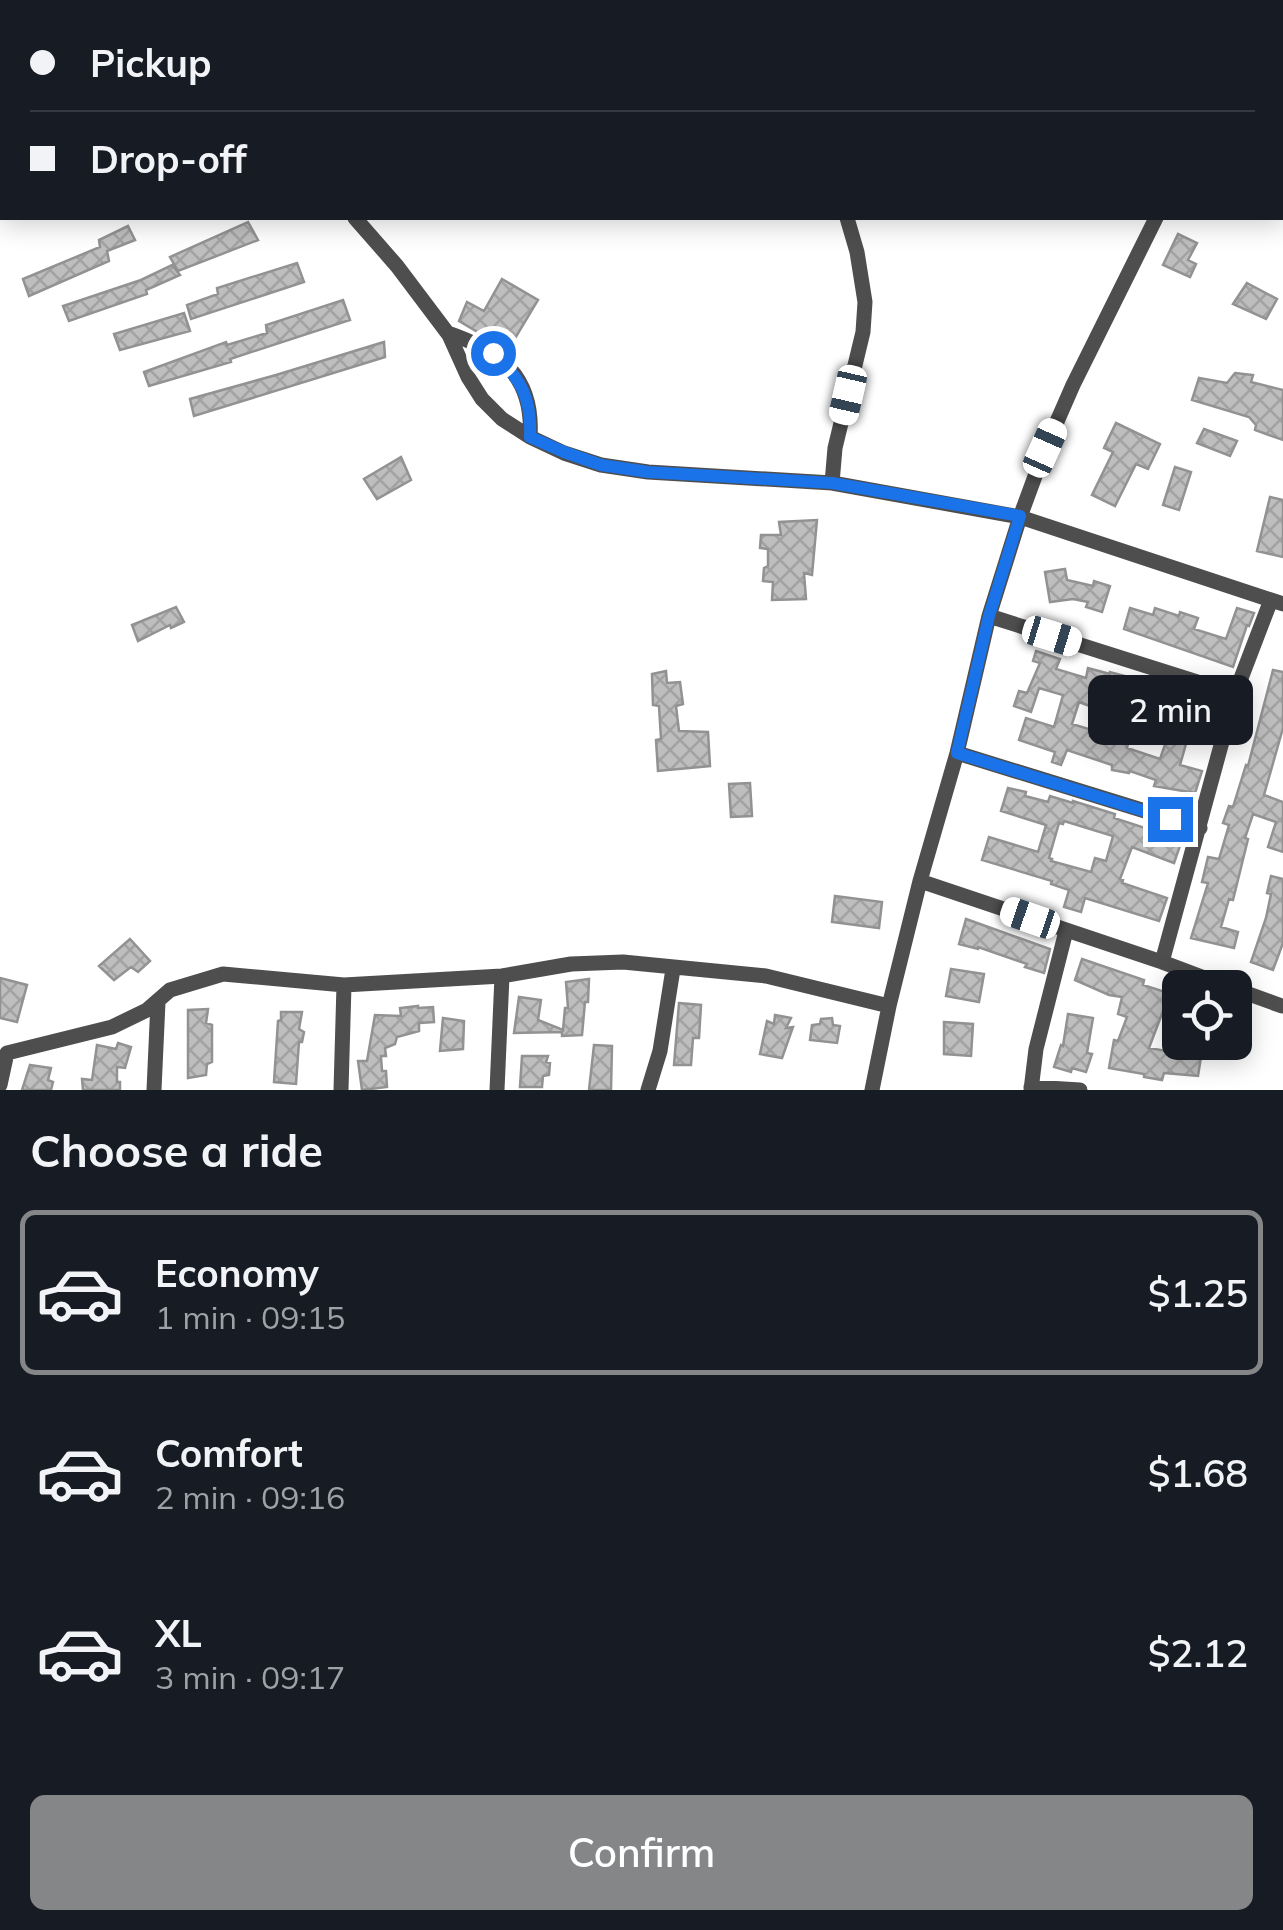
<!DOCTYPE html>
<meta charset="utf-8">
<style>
body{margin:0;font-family:Mulish,sans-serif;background:#20242c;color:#f1f3f6;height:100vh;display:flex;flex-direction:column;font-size:38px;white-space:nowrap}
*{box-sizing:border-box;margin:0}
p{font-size:32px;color:#9ea1a6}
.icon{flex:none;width:55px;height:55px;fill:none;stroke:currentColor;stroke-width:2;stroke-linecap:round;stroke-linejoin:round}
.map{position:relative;height:1090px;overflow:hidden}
.details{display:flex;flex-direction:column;background:#171b24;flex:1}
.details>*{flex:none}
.top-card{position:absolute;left:0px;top:0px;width:1285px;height:220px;box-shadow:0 5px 25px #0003;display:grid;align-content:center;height:220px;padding:0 30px;background:#171b24}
.buttons{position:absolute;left:1162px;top:970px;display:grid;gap:20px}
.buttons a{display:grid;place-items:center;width:90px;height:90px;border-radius:15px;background:#171b24;box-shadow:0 5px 25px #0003;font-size:50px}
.end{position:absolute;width:45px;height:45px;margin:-22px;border:12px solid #1a73e8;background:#fff;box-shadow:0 0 0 5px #fff}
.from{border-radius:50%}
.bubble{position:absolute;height:70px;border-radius:15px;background:#171b24;box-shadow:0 5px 25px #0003;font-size:32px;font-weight:600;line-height:70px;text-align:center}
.car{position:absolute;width:30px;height:60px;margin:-30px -15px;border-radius:12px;box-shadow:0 0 8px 2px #0007;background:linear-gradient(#fff 24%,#345 0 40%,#fff 0 76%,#345 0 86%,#fff 0)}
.top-card b{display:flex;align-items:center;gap:35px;height:95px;font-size:38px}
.top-card b+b{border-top:2px solid #363941}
.top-card i{width:25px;height:25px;background:#f1f3f6}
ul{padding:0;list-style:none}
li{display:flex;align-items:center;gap:30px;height:165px;margin:0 20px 15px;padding:0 10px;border:5px solid transparent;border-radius:15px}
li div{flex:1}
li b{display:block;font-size:38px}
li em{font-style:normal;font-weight:600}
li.on{border-color:#858687}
li>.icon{width:90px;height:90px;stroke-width:1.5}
h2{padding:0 30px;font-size:45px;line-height:120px}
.button{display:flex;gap:20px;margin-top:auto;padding:20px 30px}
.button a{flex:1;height:115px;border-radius:15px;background:#858687;color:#fff;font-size:40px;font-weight:600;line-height:115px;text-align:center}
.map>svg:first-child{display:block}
</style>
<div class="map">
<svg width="1283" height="1090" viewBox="0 0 1283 1090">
<defs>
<pattern id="building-cross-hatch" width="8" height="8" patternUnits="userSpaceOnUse" patternTransform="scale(2.5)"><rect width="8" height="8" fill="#bebebe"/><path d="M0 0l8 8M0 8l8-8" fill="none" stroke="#a2a2a2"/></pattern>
</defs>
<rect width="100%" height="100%" fill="#fff"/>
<path fill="url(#building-cross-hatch)" stroke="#929292" stroke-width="2.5" fill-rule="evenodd" d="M 248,222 L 258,240 L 178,271 L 170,257 Z
M 128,226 L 135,240 L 107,251 L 109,261 L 29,296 L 23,279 L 100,247 L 99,240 Z
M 1178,234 L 1197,243 L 1188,260 L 1196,264 L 1190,277 L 1163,265 Z
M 297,263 L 304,282 L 191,319 L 187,305 L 218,294 L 217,288 Z
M 172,265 L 180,275 L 146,290 L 147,294 L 69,321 L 63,306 L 141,280 Z
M 502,279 L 538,300 L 508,350 L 459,321 L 467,302 L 484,311 Z
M 1247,283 L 1277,299 L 1266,319 L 1233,304 Z
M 343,300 L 350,320 L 230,359 L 231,362 L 149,386 L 144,372 L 226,342 L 227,345 L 267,333 L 266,325 Z
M 184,313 L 190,331 L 120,350 L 114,334 Z
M 384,342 L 385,357 L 194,416 L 190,399 L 276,375 Z
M 1235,373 L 1253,375 L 1251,382 L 1283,390 L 1283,440 L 1255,430 L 1256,425 L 1249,417 L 1192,400 L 1199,378 L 1227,383 Z
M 1116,423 L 1160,444 L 1148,469 L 1136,464 L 1115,506 L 1092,495 L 1113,452 L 1104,448 Z
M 1204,429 L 1237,441 L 1230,456 L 1197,443 Z
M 401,457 L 411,480 L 377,499 L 364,479 Z
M 1175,467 L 1191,472 L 1179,510 L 1163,505 Z
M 1270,497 L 1283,500 L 1283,557 L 1257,551 Z
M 817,520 L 812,575 L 804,573 L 806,599 L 772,600 L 773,582 L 763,581 L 764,568 L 768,566 L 768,549 L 760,548 L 761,535 L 781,535 L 779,522 Z
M 1065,569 L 1067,580 L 1093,586 L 1094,581 L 1110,586 L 1102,612 L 1086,607 L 1088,602 L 1073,599 L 1050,602 L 1045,572 Z
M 176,607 L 184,622 L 171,628 L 170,625 L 138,641 L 132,625 Z
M 1130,608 L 1153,615 L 1155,608 L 1179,616 L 1180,612 L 1198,618 L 1194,629 L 1226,639 L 1237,608 L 1254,613 L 1249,626 L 1247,625 L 1233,667 L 1124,629 Z
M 1036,651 L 1060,659 L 1056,669 L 1086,678 L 1088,668 L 1110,674 L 1110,672 L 1129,677 L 1128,680 L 1220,708 L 1213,733 L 1193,728 L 1195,723 L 1137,707 L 1127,748 L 1160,759 L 1167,739 L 1186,744 L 1180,765 L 1202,771 L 1195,793 L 1154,786 L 1156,780 L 1130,771 L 1129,773 L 1112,770 L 1112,765 L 1067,750 L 1061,765 L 1052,762 L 1055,752 L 1019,740 L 1026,718 L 1054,727 L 1063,695 L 1039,688 L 1031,712 L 1014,706 L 1019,691 L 1027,693 L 1040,663 L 1033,661 ZM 1079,702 L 1111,714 L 1110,717 L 1120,720 L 1114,743 L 1090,736 L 1092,730 L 1072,724 Z
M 1273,670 L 1283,672 L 1283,728 L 1264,795 L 1283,802 L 1283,852 L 1268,847 L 1276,822 L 1253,814 L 1245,838 L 1248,839 L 1233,900 L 1229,899 L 1221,927 L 1238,932 L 1234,948 L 1191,938 L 1208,883 L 1202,882 L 1208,857 L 1219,859 L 1229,825 L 1223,823 L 1229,806 L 1233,807 L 1246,765 L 1248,766 Z
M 666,671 L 667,683 L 680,682 L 683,704 L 676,706 L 679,731 L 708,732 L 710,766 L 658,771 L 656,740 L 661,739 L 659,706 L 653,705 L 652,674 Z
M 750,783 L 752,816 L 731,817 L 729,784 Z
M 1008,788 L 1026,792 L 1025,796 L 1048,802 L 1050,796 L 1073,803 L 1073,801 L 1115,814 L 1114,818 L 1182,840 L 1174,863 L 1132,847 L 1120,879 L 1123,880 L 1122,883 L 1167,898 L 1159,921 L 1085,898 L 1081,912 L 1064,907 L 1069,890 L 1051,884 L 1052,881 L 982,860 L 989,837 L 1038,852 L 1046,825 L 1001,811 ZM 1064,821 L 1113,836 L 1106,861 L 1095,858 L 1091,872 L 1051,861 L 1052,859 L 1049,858 L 1059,823 L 1063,824 Z
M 1271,876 L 1283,879 L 1283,943 L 1273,970 L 1251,962 L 1266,918 L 1271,894 L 1267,893 Z
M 835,896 L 882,902 L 879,928 L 832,922 Z
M 966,919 L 1050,949 L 1044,973 L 1025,967 L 1027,964 L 978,947 L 978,949 L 959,944 Z
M 130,939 L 150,961 L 138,972 L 131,967 L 114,980 L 99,966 Z
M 1082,959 L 1144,980 L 1143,985 L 1171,994 L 1176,979 L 1180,981 L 1180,1017 L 1163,1011 L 1149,1048 L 1201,1057 L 1198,1076 L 1164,1073 L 1162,1080 L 1144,1077 L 1144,1074 L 1109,1068 L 1114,1040 L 1118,1041 L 1127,1017 L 1118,1014 L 1122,997 L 1109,995 L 1075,980 Z
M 951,969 L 984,974 L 979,1002 L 946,996 Z
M 0,978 L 27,985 L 17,1022 L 0,1018 Z
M 589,979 L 588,1002 L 585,1002 L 582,1035 L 562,1036 L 562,1032 L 514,1033 L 519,997 L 541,1000 L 538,1020 L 563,1030 L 565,1008 L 568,1008 L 566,982 Z
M 679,1003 L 701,1005 L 699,1038 L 693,1038 L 691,1065 L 674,1065 Z
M 418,1006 L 418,1008 L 433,1007 L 434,1022 L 419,1023 L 419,1031 L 397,1037 L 395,1044 L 385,1048 L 386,1056 L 381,1056 L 382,1071 L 386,1071 L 387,1087 L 362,1090 L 358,1061 L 367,1061 L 375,1015 L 401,1016 L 400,1008 Z
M 208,1009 L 206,1023 L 212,1025 L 212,1062 L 207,1064 L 206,1075 L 188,1078 L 188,1010 Z
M 281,1012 L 302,1012 L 299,1029 L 304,1032 L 302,1042 L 299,1042 L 296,1084 L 274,1082 L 278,1021 L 281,1020 Z
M 1068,1014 L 1093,1018 L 1087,1053 L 1092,1054 L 1086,1072 L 1072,1068 L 1071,1072 L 1054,1067 L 1061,1045 L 1063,1046 Z
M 775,1015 L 791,1018 L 786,1028 L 793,1027 L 782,1058 L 760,1054 L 767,1021 L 774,1024 Z
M 443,1018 L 464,1021 L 463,1049 L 440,1051 Z
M 832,1018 L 833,1025 L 840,1026 L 837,1043 L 810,1040 L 812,1025 L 820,1024 L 821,1019 Z
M 944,1022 L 973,1024 L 971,1056 L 944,1054 Z
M 118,1043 L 131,1047 L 125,1068 L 117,1067 L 117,1082 L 120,1082 L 120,1090 L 83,1090 L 82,1079 L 92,1080 L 97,1045 L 116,1049 Z
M 594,1045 L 612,1046 L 611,1090 L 589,1090 Z
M 522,1056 L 548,1056 L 546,1062 L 550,1063 L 549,1075 L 543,1076 L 542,1087 L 520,1087 Z
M 30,1065 L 51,1068 L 48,1080 L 53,1082 L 51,1090 L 22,1090 Z"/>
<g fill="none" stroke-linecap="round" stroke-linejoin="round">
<path stroke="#4e4e4e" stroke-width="15" d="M 132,0 L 133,2
M 587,0 L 593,2
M 1282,9 L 1283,9
M 1282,115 L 1283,115
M 355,218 L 397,266 L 449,335 L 468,377 L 482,399 L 502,419 L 530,437 L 564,453 L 601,465 L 648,472 L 832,483 L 1020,517 L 1283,604
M 448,333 C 501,351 534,377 530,437
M 832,483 L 835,448 L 863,332 L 865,302 L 857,252 L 847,218
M 989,616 L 1235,694
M 957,753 L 1200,828
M 920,881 L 1162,962 L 1231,988
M 1162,962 L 1235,694 L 1271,600
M 1235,989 L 1282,1006
M 7,1053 L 112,1027 L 147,1010 L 170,990 L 223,974 L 344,985 L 502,976 L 571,964 L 623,962 L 766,976 L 889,1006
M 0,1085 L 7,1053
M 1031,1087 L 1080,1090
M 154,1090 L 158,1002
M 341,1090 L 344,985
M 497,1090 L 502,976
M 648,1090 L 660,1051 L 673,969
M 872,1090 L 889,1006 L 920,881 L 957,753 L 989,616 L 1020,517 L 1045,449 L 1073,385 L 1156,218
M 1031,1090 L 1036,1049 L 1066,931"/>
</g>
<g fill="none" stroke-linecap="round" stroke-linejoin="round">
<path stroke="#1a73e8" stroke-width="12" d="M 493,353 C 521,378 532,399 530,437 L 564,452 L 601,465 L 648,472 L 832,483 L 1020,516 L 989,616 L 957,753 L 1170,819"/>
</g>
</svg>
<div class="buttons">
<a><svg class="icon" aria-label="locate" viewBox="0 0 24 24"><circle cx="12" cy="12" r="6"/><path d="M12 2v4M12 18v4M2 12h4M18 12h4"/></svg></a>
</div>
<i class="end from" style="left:493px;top:353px"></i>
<i class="end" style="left:1170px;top:819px"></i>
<div class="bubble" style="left:1088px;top:675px;width:165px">2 min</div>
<i class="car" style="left:848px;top:395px;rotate:193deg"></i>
<i class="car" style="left:1045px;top:448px;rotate:24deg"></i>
<i class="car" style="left:1052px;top:636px;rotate:107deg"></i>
<i class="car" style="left:1030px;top:918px;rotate:289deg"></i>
<div class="top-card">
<b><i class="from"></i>Pickup</b>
<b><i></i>Drop-off</b>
</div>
</div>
<section class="details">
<h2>Choose a ride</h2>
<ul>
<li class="on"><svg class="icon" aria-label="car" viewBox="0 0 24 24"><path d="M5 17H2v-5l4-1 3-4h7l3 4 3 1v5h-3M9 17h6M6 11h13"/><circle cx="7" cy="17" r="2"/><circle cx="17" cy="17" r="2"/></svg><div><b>Economy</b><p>1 min · 09:15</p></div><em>$1.25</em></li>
<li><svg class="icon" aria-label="car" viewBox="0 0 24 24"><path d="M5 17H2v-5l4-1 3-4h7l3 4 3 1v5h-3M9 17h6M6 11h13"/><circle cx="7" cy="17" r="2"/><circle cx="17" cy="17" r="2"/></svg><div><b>Comfort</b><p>2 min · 09:16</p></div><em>$1.68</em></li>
<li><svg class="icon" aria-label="car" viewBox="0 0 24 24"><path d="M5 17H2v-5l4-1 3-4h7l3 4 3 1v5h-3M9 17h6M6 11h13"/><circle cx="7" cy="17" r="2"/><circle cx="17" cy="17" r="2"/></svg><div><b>XL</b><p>3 min · 09:17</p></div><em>$2.12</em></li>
</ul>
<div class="button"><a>Confirm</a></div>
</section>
